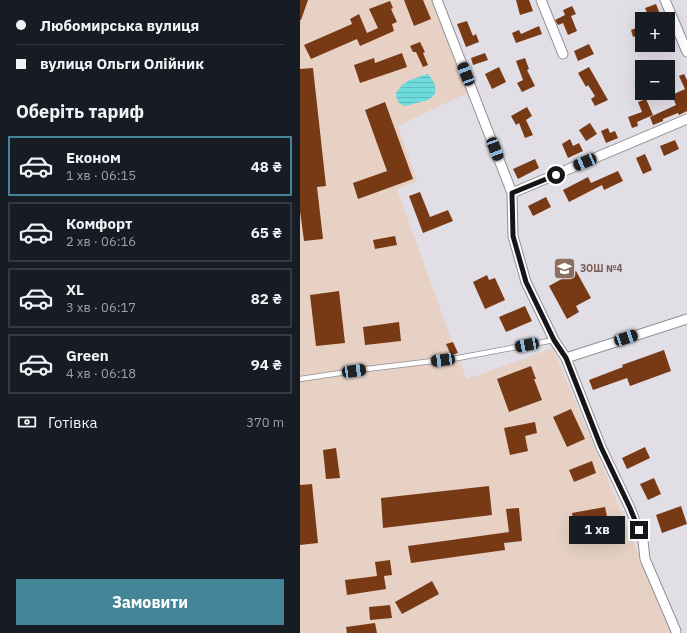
<!DOCTYPE html>
<html lang="uk">
<meta charset="utf-8">
<style>
body{margin:0;font-family:"IBM Plex Sans",sans-serif;background:#20242c;color:#f1f3f6;height:100vh;display:flex;flex-direction:column;font-size:15px;white-space:nowrap}
*{box-sizing:border-box;margin:0}
p{font-size:13px;color:#9ea1a6}
.icon{flex:none;width:22px;height:22px;fill:none;stroke:currentColor;stroke-width:2;stroke-linecap:round;stroke-linejoin:round}
.map{position:relative;flex:1;overflow:hidden}
.drawer{display:flex;flex-direction:column;background:#171b24;width:300px}
.drawer>*{flex:none}
.hud{display:grid;align-content:center;height:88px;padding:0 16px;background:#171b24}
.tools{position:absolute;left:335px;top:12px;display:grid;gap:8px}
.tools a{display:grid;place-items:center;width:40px;height:40px;border-radius:0px;background:#171b24;box-shadow:0 4px 16px #0002;font-size:20px}
.end{position:absolute;width:18px;height:18px;margin:-9px;border:5px solid #161518;background:#fff;box-shadow:0 0 0 2px #fff}
.from{border-radius:50%}
.bubble{position:absolute;height:28px;border-radius:0px;background:#171b24;box-shadow:0 4px 16px #0002;font-size:13px;font-weight:800;line-height:28px;text-align:center}
.car{position:absolute;width:12px;height:24px;margin:-12px -6px;border-radius:5px;box-shadow:0 0 3px 1px #0007;background:linear-gradient(#222 24%,#8ab4d8 0 40%,#222 0 76%,#8ab4d8 0 86%,#222 0)}
.hud b{display:flex;align-items:center;gap:14px;height:38px;font-size:15px}
.hud b+b{border-top:1px solid #363941}
.hud i{width:10px;height:10px;background:#f1f3f6}
ul{padding:0;list-style:none}
li{display:flex;align-items:center;gap:12px;height:60px;margin:0 8px 6px;padding:0 8px;border:2px solid #363941;border-radius:0px}
li div{flex:1}
li b{display:block;font-size:15px}
li em{font-style:normal;font-weight:800}
li.current{border-color:#438497}
li>.icon{width:36px;height:36px;stroke-width:1.5}
h2{padding:0 16px;font-size:18px;line-height:48px}
.pay{display:flex;align-items:center;gap:10px;height:44px;padding:0 16px;font-size:15px}
.pay p{margin-inline-start:auto}
.cta{display:flex;gap:8px;margin-top:auto;padding:8px 16px}
.cta a{flex:1;height:46px;border-radius:0px;background:#438497;color:#fff;font-size:16px;font-weight:800;line-height:46px;text-align:center}
main{display:flex;flex:1;min-height:0}
.map>svg:first-child{display:block}
</style>
<main>
<section class="drawer">
<div class="hud">
<b><i class="from"></i>Любомирська вулиця</b>
<b><i></i>вулиця Ольги Олійник</b>
</div>
<h2>Оберіть тариф</h2>
<ul>
<li class="current"><svg class="icon" aria-label="car" viewBox="0 0 24 24"><path d="M5 17H2v-5l4-1 3-4h7l3 4 3 1v5h-3M9 17h6M6 11h13"/><circle cx="7" cy="17" r="2"/><circle cx="17" cy="17" r="2"/></svg><div><b>Економ</b><p>1 хв · 06:15</p></div><em>48 ₴</em></li>
<li><svg class="icon" aria-label="car" viewBox="0 0 24 24"><path d="M5 17H2v-5l4-1 3-4h7l3 4 3 1v5h-3M9 17h6M6 11h13"/><circle cx="7" cy="17" r="2"/><circle cx="17" cy="17" r="2"/></svg><div><b>Комфорт</b><p>2 хв · 06:16</p></div><em>65 ₴</em></li>
<li><svg class="icon" aria-label="car" viewBox="0 0 24 24"><path d="M5 17H2v-5l4-1 3-4h7l3 4 3 1v5h-3M9 17h6M6 11h13"/><circle cx="7" cy="17" r="2"/><circle cx="17" cy="17" r="2"/></svg><div><b>XL</b><p>3 хв · 06:17</p></div><em>82 ₴</em></li>
<li><svg class="icon" aria-label="car" viewBox="0 0 24 24"><path d="M5 17H2v-5l4-1 3-4h7l3 4 3 1v5h-3M9 17h6M6 11h13"/><circle cx="7" cy="17" r="2"/><circle cx="17" cy="17" r="2"/></svg><div><b>Green</b><p>4 хв · 06:18</p></div><em>94 ₴</em></li>
</ul>
<div class="pay"><svg class="icon" aria-label="cash" viewBox="0 0 24 24"><path d="M3 7h18v10H3z"/><circle cx="12" cy="12" r="2"/></svg>Готівка<p>370 m</p></div>
<div class="cta"><a>Замовити</a></div>
</section>
<div class="map">
<svg width="387" height="633" viewBox="0 0 387 633">
<defs>
<pattern id="water-rules" width="6" height="5" patternUnits="userSpaceOnUse"><rect width="6" height="5" fill="#6edbdd"/><path d="M0 2.5h6" fill="none" stroke="#5fbbbd"/></pattern>
</defs>
<rect width="100%" height="100%" fill="#e1dee6"/>
<path fill="#e7d1c5" d="M 0,0 L 134,0 L 169,92 L 98,126 L 117,181 L 97,189 L 158,358 L 167,379 L 253,348 L 330,533 L 335,546 L 372,633 L 0,633 Z"/>
<path fill="url(#water-rules)" d="M 128,74 C 142,91 136,100 116,103 C 111,104 106,108 101,104 C 97,102 96,97 96,93 L 102,85 L 110,80 Z"/>
<path fill="#783915" d="M 0,0 L 8,0 L 1,20 L 0,20 Z
M 104,0 L 123,0 L 131,19 L 114,26 Z
M 216,0 L 229,0 L 233,11 L 220,15 Z
M 90,1 L 93,8 L 91,9 L 97,22 L 92,24 L 94,31 L 60,46 L 57,39 L 11,59 L 4,45 L 52,24 L 50,19 L 59,14 L 67,33 L 78,28 L 69,9 Z
M 356,4 L 362,19 L 350,19 L 345,8 Z
M 272,6 L 276,14 L 271,16 L 277,31 L 268,35 L 263,23 L 258,25 L 255,20 L 265,15 L 263,10 Z
M 167,21 L 173,36 L 176,34 L 179,42 L 166,47 L 157,24 Z
M 239,26 L 242,34 L 216,43 L 212,33 L 219,30 L 221,34 Z
M 342,26 L 342,34 L 333,37 L 331,30 Z
M 120,42 L 125,52 L 123,53 L 128,65 L 123,67 L 116,52 L 113,52 L 110,46 Z
M 289,44 L 294,54 L 278,61 L 274,51 Z
M 102,53 L 107,67 L 60,83 L 54,65 L 74,58 L 75,63 Z
M 185,53 L 188,60 L 173,65 L 171,58 Z
M 225,58 L 229,69 L 227,70 L 235,86 L 222,92 L 217,83 L 223,80 L 216,61 Z
M 199,67 L 206,82 L 192,89 L 185,74 Z
M 289,67 L 308,100 L 295,106 L 291,99 L 295,96 L 288,85 L 286,87 L 278,73 Z
M 13,68 L 26,186 L 17,187 L 23,239 L 4,241 L 0,211 L 0,69 Z
M 384,74 L 387,80 L 387,111 L 379,115 L 378,113 L 363,119 L 363,121 L 353,125 L 350,117 L 376,105 L 372,95 L 385,89 L 379,76 Z
M 346,99 L 353,115 L 337,122 L 338,126 L 332,128 L 328,117 L 342,112 L 338,102 Z
M 85,102 L 113,179 L 58,199 L 53,183 L 87,171 L 65,110 Z
M 227,107 L 232,116 L 226,120 L 233,135 L 225,138 L 219,123 L 216,125 L 211,116 Z
M 290,123 L 297,134 L 286,141 L 279,130 Z
M 308,128 L 310,133 L 315,131 L 318,138 L 306,143 L 301,131 Z
M 270,139 L 273,146 L 279,143 L 283,151 L 268,158 L 262,144 Z
M 375,140 L 379,149 L 364,156 L 360,146 Z
M 345,154 L 352,170 L 343,174 L 336,158 Z
M 235,159 L 239,168 L 218,179 L 213,169 Z
M 318,171 L 323,181 L 304,190 L 302,185 L 269,202 L 263,190 L 288,177 L 291,183 Z
M 120,192 L 130,217 L 148,210 L 153,221 L 123,233 L 109,196 Z
M 246,197 L 251,207 L 233,216 L 228,206 Z
M 95,236 L 97,245 L 75,249 L 73,240 Z
M 276,271 L 291,298 L 276,306 L 279,312 L 267,319 L 249,286 Z
M 187,275 L 189,280 L 195,278 L 205,300 L 185,309 L 173,282 Z
M 39,291 L 45,343 L 16,346 L 10,295 Z
M 225,306 L 232,321 L 206,332 L 199,317 Z
M 99,322 L 101,341 L 65,345 L 63,327 Z
M 153,342 L 158,353 L 151,355 L 146,344 Z
M 364,350 L 371,371 L 330,386 L 327,378 L 293,390 L 289,380 L 323,367 L 322,365 Z
M 231,366 L 236,379 L 234,379 L 242,400 L 209,412 L 197,379 Z
M 271,409 L 285,439 L 267,447 L 253,417 Z
M 235,422 L 237,433 L 225,436 L 228,451 L 210,455 L 204,428 Z
M 345,447 L 350,458 L 327,469 L 322,458 Z
M 36,448 L 40,478 L 26,479 L 23,450 Z
M 292,461 L 296,473 L 274,482 L 269,470 Z
M 354,478 L 361,494 L 348,500 L 340,484 Z
M 12,484 L 18,543 L 0,545 L 0,485 Z
M 189,486 L 192,515 L 83,528 L 81,498 Z
M 381,506 L 387,524 L 362,533 L 356,515 Z
M 305,507 L 309,527 L 295,530 L 294,524 L 274,528 L 272,513 Z
M 219,508 L 222,541 L 204,543 L 205,550 L 111,563 L 108,546 L 209,532 L 206,509 Z
M 90,560 L 92,575 L 84,576 L 86,589 L 47,595 L 45,580 L 77,576 L 75,562 Z
M 132,581 L 139,594 L 102,614 L 95,602 Z
M 90,605 L 92,618 L 70,620 L 69,607 Z
M 75,623 L 77,633 L 47,633 L 46,627 Z"/>
<g fill="none" stroke-linecap="round" stroke-linejoin="round">
<defs>
<path id="service" d="M 0,379 L 67,369 L 158,358 L 254,340"/>
<path id="minor" d="M 137,0 L 212,193 L 213,236 L 226,282 L 254,340 L 266,358 L 301,447 L 330,508 L 343,541 L 345,559 L 376,631
M 241,0 L 263,54
M 365,0 L 387,52
M 212,193 L 387,119
M 266,358 L 387,319"/>
</defs>
<use href="#service" stroke="#918e96" stroke-width="6"/>
<use href="#minor" stroke="#918e96" stroke-width="11"/>
<use href="#service" stroke="#fff" stroke-width="4.5"/>
<use href="#minor" stroke="#fff" stroke-width="9"/>
</g>
<g fill="none" stroke-linecap="round" stroke-linejoin="round">
<path stroke="#161518" stroke-width="5" d="M 256,175 L 212,193 L 213,236 L 226,282 L 254,340 L 266,358 L 301,447 L 330,508 L 339,530"/>
</g>
<defs>
<symbol id="school-square" viewBox="-11 -11 22 22"><rect x="-9" y="-9" width="18" height="18" rx="4" fill="#8d6e63" stroke="#e1dee6"/><path d="M0-5L7-2L0 1L-7-2ZM-4 1L0 2.5L4 1V4Q0 6-4 4Z" fill="#fff"/></symbol>
</defs>
<g fill-rule="evenodd">
<use href="#school-square" x="252" y="256" width="25" height="25"/>
</g>
<g text-anchor="middle" dominant-baseline="central" stroke-width="4" stroke-linejoin="round" paint-order="stroke">
<g font-size="10" font-weight="bold" fill="#785e54" stroke="#e1dee6" text-anchor="start">
<text x="280" y="268">ЗОШ №4</text>
</g>
</g>
</svg>
<div class="tools">
<a>+</a>
<a>−</a>
</div>
<i class="end from" style="left:256px;top:175px"></i>
<i class="end" style="left:339px;top:530px"></i>
<div class="bubble" style="left:269px;top:516px;width:56px">1 хв</div>
<i class="car" style="left:166px;top:74px;rotate:339deg"></i>
<i class="car" style="left:195px;top:149px;rotate:159deg"></i>
<i class="car" style="left:285px;top:162px;rotate:247deg"></i>
<i class="car" style="left:326px;top:338px;rotate:72deg"></i>
<i class="car" style="left:227px;top:345px;rotate:259deg"></i>
<i class="car" style="left:143px;top:360px;rotate:263deg"></i>
<i class="car" style="left:54px;top:371px;rotate:82deg"></i>
</div>
</main>
